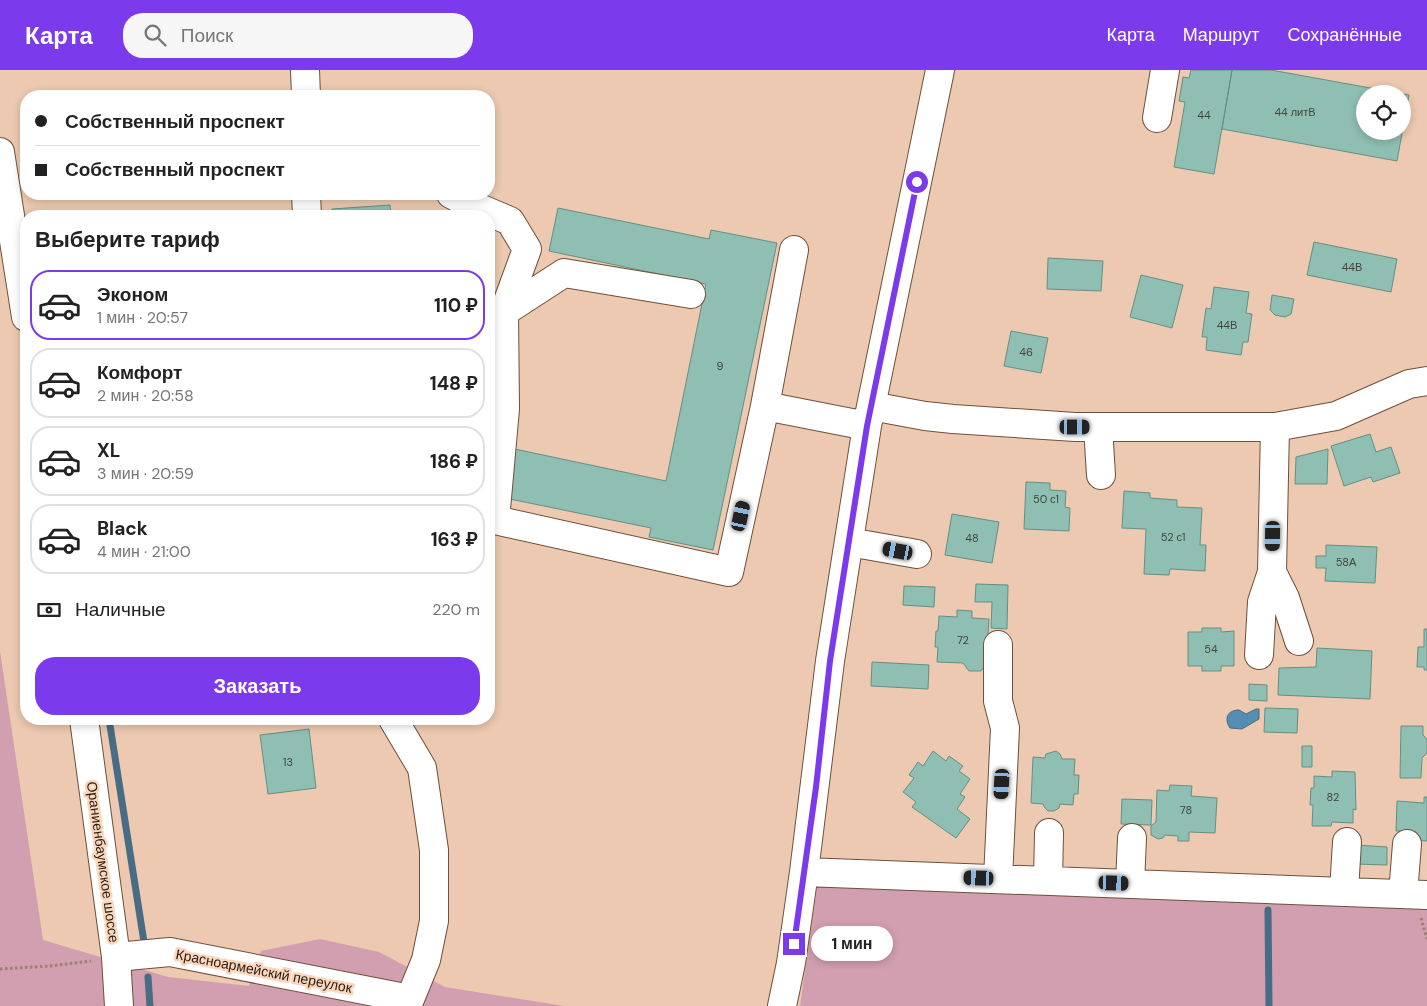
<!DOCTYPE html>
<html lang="ru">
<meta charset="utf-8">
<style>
body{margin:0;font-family:"DM Sans",sans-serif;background:#f6f6f6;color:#222;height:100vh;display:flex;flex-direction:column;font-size:19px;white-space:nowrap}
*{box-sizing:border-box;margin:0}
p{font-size:16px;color:#767676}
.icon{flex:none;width:28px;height:28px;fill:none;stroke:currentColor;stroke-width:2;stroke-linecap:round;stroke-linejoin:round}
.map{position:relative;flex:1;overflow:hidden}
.drawer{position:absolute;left:20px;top:140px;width:475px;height:515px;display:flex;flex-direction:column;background:#fff;border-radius:20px;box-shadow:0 2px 8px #0003}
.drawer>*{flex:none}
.hud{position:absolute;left:20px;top:20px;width:475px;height:110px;border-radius:20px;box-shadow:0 2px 8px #0003;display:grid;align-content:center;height:110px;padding:0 15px;background:#fff}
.controls{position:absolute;left:1356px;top:15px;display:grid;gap:10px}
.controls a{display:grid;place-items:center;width:55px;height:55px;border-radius:50%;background:#fff;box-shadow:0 2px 8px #0003;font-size:25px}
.end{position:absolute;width:22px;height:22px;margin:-11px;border:6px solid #7c3aed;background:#fff;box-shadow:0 0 0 2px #fff}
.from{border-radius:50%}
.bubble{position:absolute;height:35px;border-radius:18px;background:#fff;box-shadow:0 2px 8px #0003;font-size:16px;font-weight:700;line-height:35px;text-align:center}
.car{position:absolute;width:15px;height:30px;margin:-15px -8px;border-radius:6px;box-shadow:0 0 4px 1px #0007;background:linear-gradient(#222 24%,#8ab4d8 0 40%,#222 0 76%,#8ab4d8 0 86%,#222 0)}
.hud b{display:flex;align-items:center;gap:18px;height:48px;font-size:19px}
.hud b+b{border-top:1px solid #e0e0e0}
.hud i{width:12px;height:12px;background:#222}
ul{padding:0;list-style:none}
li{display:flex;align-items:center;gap:15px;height:70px;margin:0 10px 8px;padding:0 5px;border:2px solid #e0e0e0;border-radius:20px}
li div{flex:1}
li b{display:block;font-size:19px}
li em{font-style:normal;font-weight:700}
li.current{border-color:#7c3aed}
li>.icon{width:45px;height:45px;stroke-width:1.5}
h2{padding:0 15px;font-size:22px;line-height:60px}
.pay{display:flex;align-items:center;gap:12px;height:55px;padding:0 15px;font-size:19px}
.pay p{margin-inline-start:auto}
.button{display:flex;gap:10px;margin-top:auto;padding:10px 15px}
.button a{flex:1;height:58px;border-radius:20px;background:#7c3aed;color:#fff;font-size:20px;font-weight:700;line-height:58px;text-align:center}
header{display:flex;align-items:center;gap:30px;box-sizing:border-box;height:70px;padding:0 25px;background:#7c3aed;color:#fff}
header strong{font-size:24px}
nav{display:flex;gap:28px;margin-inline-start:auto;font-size:18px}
.search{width:350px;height:45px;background:#f6f6f6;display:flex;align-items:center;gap:12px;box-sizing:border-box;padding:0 18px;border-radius:20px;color:#767676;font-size:19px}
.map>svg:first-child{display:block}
</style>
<header>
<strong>Карта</strong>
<div class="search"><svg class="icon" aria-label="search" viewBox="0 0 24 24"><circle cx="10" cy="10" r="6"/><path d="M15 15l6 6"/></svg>Поиск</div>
<nav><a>Карта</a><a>Маршрут</a><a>Сохранённые</a></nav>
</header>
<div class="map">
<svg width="1427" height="936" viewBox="0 0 1427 936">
<rect width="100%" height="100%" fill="#ecc9b0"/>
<path fill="#d19faf" d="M 0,581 L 43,870 L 168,907 L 249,916 L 261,881 L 320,869 L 379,882 L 445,917 L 564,936 L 0,936 Z
M 818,809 L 1427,833 L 1427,936 L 800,936 Z"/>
<path fill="#548eb2" stroke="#476c83" d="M 1256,639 L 1259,639 L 1259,649 L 1242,659 L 1230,658 C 1224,649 1227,640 1239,640 L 1246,644 Z"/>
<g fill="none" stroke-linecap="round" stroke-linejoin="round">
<path stroke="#476c83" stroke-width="7" d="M 109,649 L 144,872
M 1268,840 L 1269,936
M 148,907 L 150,936"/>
</g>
<path fill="#8fbeb3" stroke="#629085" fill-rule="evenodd" d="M 1191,0 L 1232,0 L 1214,104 L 1174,97 L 1185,32 L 1179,31 L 1183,7 L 1189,8 Z
M 1232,0 L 1271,0 L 1409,25 L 1397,91 L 1222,59 ZM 1365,24 L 1402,24 L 1402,61 L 1365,61 Z
M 390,135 L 391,146 L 333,146 L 332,139 Z
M 558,138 L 709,169 L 711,160 L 777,173 L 713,480 L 649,467 L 651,458 L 500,427 L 510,378 L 666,411 L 706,214 L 549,181 Z
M 1314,172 L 1397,189 L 1391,222 L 1307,205 Z
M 1048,188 L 1103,191 L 1101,221 L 1047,219 Z
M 1141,205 L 1183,215 L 1172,258 L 1130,247 Z
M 1214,217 L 1249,222 L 1246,243 L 1252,244 L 1248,272 L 1243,272 L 1241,285 L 1206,280 L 1207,267 L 1202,267 L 1206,238 L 1211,239 Z
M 1272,225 L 1294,229 L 1291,244 L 1285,247 L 1275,245 L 1270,240 Z
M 1011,261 L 1048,268 L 1041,303 L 1004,296 Z
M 1370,364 L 1376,382 L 1391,377 L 1400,403 L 1373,412 L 1371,407 L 1344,416 L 1331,376 Z
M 1328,379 L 1327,414 L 1295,414 L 1296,387 Z
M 1026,412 L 1050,413 L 1050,420 L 1066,421 L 1065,437 L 1070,438 L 1069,461 L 1024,459 Z
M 1124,421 L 1150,423 L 1150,428 L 1177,430 L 1177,437 L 1202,438 L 1200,475 L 1206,475 L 1205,501 L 1170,499 L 1169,505 L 1144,504 L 1146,459 L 1122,458 Z
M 952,444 L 999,452 L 992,493 L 945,485 Z
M 1326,475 L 1377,477 L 1375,513 L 1325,511 L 1326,498 L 1316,498 L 1316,486 L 1326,486 Z
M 976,514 L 1008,515 L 1007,559 L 991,558 L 992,532 L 975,532 Z
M 904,516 L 935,517 L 934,537 L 903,535 Z
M 957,540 L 972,541 L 972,548 L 989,549 L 988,564 L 991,564 L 986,595 L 981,601 L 969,601 L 963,593 L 937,592 L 938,577 L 935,577 L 936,561 L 938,561 L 939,546 L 957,547 Z
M 1202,558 L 1221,558 L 1221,562 L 1234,561 L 1234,596 L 1221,596 L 1221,601 L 1202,601 L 1202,596 L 1188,596 L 1188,562 L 1202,562 Z
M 1424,559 L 1427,559 L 1427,600 L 1424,600 L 1424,597 L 1417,597 L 1418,577 L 1424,577 Z
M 1317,578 L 1372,581 L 1370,629 L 1278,625 L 1279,598 L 1316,597 Z
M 872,592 L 929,595 L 928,619 L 871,616 Z
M 1249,614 L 1267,615 L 1267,631 L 1249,630 Z
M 1265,638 L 1298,639 L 1297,663 L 1264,662 Z
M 1401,656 L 1423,656 L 1423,665 L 1427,669 L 1427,683 L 1422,688 L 1421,708 L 1400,708 Z
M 309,659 L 316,718 L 268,724 L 260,665 Z
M 1302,676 L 1312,676 L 1312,697 L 1302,697 Z
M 933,681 L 946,691 L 949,686 L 963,696 L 959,701 L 970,709 L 960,724 L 965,727 L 957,739 L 970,749 L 956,768 L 912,737 L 916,732 L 903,722 L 914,708 L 909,705 L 918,692 L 923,696 Z
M 1056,681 L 1060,684 L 1062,689 L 1075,689 L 1074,705 L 1079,705 L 1078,724 L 1074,724 L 1073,735 L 1060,734 L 1059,738 L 1054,741 L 1048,741 L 1045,738 L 1043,734 L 1031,733 L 1033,687 L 1045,688 L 1046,684 Z
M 1332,701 L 1355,702 L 1356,740 L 1353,739 L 1353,753 L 1332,752 L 1331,756 L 1312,756 L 1313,735 L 1310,735 L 1311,718 L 1314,718 L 1314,706 L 1332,707 Z
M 1170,715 L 1192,716 L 1191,726 L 1217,728 L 1215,763 L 1189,762 L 1189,771 L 1178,771 L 1178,766 L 1165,765 L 1163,768 L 1158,769 L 1151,765 L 1151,756 L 1156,752 L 1157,720 L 1169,721 Z
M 1424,727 L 1427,727 L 1427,771 L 1413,770 L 1413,761 L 1396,761 L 1397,731 L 1424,733 Z
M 1122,729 L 1152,730 L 1151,755 L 1121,754 Z
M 1356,775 L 1387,777 L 1387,795 L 1355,794 Z"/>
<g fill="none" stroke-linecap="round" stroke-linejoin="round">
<defs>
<path id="minor" d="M 305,0 L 306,26
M 1157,48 L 1165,0
M 306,124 L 307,146
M 451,124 L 472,135 L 510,151 L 527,179 L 504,242 L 505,339 L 495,450 L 729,502 L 765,336 L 867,356
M 500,243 L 504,242 L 564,203 L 691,224
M 765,336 L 794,180
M 871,336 L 925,346 L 953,349 L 1075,357 L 1275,357 L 1336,346 L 1409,314 L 1427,311
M 1098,357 L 1101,405
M 849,472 L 917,484
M 1272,502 L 1285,528 L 1299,571
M 1259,585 L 1262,532 L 1272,502 L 1275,357
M 804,802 L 1427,825
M 998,809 L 1005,658 L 998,631 L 998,575
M 1048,811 L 1049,763
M 1130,814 L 1132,768
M 1344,821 L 1347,772
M 1403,824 L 1407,774
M 116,887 L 170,882 L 410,929 L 426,890 L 434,851 L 434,780 L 422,698 L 393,649
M 782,936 L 791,893 L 804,802 L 830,591 L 867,356 L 940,0"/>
<path id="major" d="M 0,82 L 26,247
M 84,649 L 116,887 L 119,936"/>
</defs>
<use href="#minor" stroke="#6e503a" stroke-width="30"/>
<use href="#major" stroke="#6e503a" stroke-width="30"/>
<path stroke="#9b816f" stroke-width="3" stroke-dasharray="2.5 2.5" stroke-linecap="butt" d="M 1421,848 L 1427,869
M 0,899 L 50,896 L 91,891"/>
<use href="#minor" stroke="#fff" stroke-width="28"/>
<use href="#major" stroke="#fff" stroke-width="28"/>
</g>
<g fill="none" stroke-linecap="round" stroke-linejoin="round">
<path stroke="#7c3aed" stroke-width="6" d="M 794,874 L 816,717 L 830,591 L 867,356 L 917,112"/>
</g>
<g text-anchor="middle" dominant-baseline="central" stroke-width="5" stroke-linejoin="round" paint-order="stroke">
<g font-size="11" fill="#43453c">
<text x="1295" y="42">44 литВ</text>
<text x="1204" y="45">44</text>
<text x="1352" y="197">44В</text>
<text x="1227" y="255">44В</text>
<text x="1026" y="282">46</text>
<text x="720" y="296">9</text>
<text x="1046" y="429">50 с1</text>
<text x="1173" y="467">52 с1</text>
<text x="972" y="468">48</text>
<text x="1346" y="492">58А</text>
<text x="963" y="570">72</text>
<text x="1211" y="579">54</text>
<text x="288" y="692">13</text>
<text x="1333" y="727">82</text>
<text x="1186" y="740">78</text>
</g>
<g font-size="14" fill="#2a1d14" stroke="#fad6bc">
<text transform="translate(103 792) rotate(82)">Ораниенбаумское шоссе</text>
<text transform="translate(264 901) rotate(11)">Красноармейский переулок</text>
</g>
</g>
</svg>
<div class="controls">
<a><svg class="icon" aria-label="locate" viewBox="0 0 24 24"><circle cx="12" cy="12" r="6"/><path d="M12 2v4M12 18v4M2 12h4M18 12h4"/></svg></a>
</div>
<i class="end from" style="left:917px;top:112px"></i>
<i class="end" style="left:794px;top:874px"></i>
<div class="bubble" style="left:811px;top:856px;width:82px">1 мин</div>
<i class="car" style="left:1075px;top:357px;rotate:90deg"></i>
<i class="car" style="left:741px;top:446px;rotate:12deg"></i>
<i class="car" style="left:1273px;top:466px;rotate:181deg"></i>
<i class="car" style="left:898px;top:481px;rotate:281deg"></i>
<i class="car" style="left:1002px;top:714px;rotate:183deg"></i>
<i class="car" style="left:979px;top:808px;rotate:272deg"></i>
<i class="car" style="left:1114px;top:813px;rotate:92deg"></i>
<div class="hud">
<b><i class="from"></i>Собственный проспект</b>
<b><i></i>Собственный проспект</b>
</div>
<section class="drawer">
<h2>Выберите тариф</h2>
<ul>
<li class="current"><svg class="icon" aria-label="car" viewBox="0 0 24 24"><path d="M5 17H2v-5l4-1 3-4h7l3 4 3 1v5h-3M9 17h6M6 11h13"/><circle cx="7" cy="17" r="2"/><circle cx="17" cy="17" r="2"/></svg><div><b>Эконом</b><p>1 мин · 20:57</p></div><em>110 ₽</em></li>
<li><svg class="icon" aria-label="car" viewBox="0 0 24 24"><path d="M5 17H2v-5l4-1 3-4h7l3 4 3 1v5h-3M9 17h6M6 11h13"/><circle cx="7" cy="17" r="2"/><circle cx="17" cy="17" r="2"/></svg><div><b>Комфорт</b><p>2 мин · 20:58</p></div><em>148 ₽</em></li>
<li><svg class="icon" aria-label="car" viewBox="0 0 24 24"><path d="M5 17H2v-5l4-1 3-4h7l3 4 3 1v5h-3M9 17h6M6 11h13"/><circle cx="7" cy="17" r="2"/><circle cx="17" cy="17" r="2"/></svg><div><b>XL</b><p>3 мин · 20:59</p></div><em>186 ₽</em></li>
<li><svg class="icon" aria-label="car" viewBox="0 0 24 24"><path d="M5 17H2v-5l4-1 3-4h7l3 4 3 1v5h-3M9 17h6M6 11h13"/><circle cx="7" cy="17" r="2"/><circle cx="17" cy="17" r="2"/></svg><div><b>Black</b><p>4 мин · 21:00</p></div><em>163 ₽</em></li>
</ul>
<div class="pay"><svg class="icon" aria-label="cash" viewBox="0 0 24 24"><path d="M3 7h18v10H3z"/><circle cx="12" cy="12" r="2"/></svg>Наличные<p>220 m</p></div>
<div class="button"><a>Заказать</a></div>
</section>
</div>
